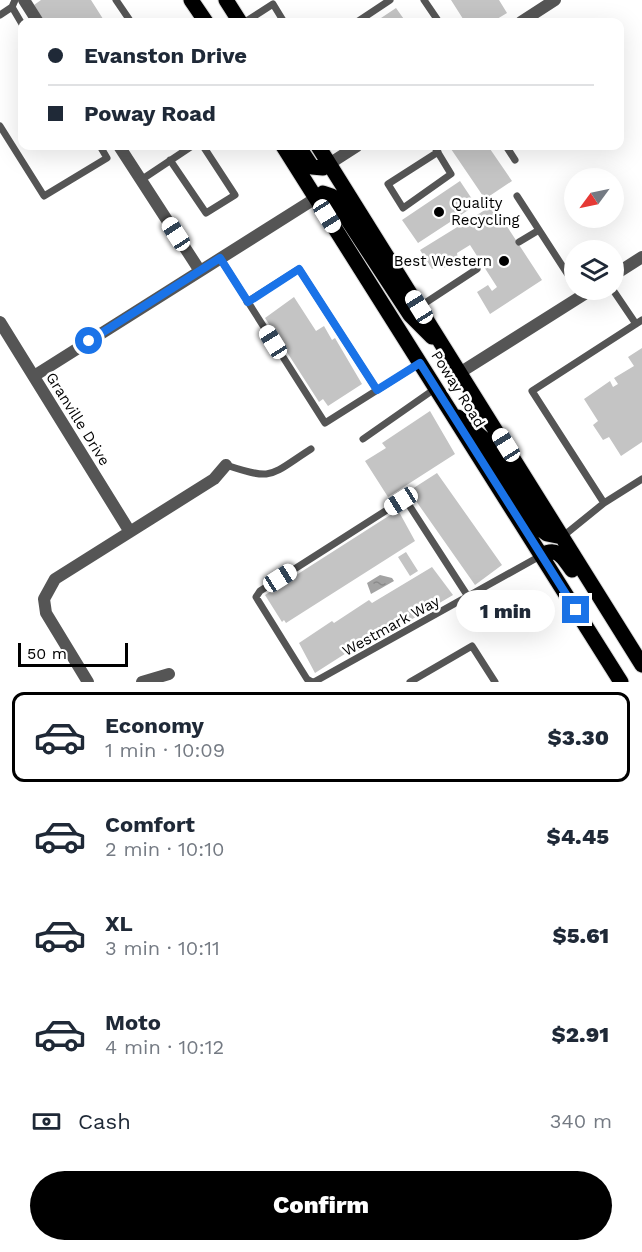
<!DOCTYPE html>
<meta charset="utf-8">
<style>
body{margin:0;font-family:"Work Sans",sans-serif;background:#f6f6f7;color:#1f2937;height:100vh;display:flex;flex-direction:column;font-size:22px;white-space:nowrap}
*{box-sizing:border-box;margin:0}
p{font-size:20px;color:#747a83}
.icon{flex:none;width:33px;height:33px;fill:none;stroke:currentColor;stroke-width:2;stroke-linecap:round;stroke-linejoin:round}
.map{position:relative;height:682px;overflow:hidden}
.panel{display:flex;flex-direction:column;background:#fff;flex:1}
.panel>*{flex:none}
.top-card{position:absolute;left:18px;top:18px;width:606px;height:132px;border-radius:12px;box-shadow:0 6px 24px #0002;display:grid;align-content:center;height:132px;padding:0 30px;background:#fff}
.needle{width:39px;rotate:237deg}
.fabs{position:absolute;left:564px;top:168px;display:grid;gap:12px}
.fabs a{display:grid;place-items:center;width:60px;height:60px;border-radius:50%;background:#fff;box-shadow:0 6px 24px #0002;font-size:30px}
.scale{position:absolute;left:18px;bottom:15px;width:110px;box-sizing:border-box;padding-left:6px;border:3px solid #000;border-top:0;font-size:16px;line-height:21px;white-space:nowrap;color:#000;-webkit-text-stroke:4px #fff;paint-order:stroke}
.end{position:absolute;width:27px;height:27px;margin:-14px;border:8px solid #1a73e8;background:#fff;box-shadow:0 0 0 3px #fff}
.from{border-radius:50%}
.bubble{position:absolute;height:42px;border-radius:21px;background:#fff;box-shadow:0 6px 24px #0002;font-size:20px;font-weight:800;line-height:42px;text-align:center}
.car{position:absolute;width:18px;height:36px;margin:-18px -9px;border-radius:8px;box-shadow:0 0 4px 2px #0007;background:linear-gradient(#fff 24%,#345 0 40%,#fff 0 76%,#345 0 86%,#fff 0)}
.top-card b{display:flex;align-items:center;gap:21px;height:57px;font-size:22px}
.top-card b+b{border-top:2px solid #e0e1e3}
.top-card i{width:15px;height:15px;background:#1f2937}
ul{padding:10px 0 0;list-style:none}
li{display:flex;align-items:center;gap:18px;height:90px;margin:0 12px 9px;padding:0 18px;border:3px solid transparent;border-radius:12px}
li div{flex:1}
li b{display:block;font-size:22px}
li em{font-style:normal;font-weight:800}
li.current{border-color:#000}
li>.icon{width:54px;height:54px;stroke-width:1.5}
.pay{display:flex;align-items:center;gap:15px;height:66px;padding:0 30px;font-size:22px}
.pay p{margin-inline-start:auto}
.primary-button{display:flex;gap:12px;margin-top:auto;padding:12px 30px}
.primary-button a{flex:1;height:69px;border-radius:36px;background:#000;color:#fff;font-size:24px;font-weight:800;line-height:69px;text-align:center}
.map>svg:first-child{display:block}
</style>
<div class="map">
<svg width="642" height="682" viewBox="0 0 642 682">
<defs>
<pattern id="water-ripples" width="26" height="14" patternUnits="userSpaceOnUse" patternTransform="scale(1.5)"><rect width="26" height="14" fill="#a3a3a3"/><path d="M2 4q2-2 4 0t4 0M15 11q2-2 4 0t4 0" fill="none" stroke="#8b8b8b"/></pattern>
</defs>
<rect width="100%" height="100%" fill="#fff"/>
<path fill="url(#water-ripples)" d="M 380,575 L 392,578 L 394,581 L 371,594 L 367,583 Z"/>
<path fill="#c4c4c4" d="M 41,0 L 91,0 L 105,22 L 45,22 L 34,5 Z
M 451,0 L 499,0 L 507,13 L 492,22 L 465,22 Z
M 396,8 L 406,22 L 375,22 Z
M 449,146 L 488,146 L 512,181 L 485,199 Z
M 460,181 L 476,205 L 418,243 L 402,220 Z
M 493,205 L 542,280 L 490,314 L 477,292 L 488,285 L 492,291 L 497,287 L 470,245 L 457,253 L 458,259 L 444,268 L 441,263 L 432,269 L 420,250 Z
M 294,297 L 316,331 L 324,326 L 332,340 L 335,338 L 362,384 L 328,406 L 323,399 L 319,402 L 265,318 Z
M 642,348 L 642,442 L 621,456 L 609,437 L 603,440 L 593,425 L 598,421 L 584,399 L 610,381 L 613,387 L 618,384 L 614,378 L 634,366 L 628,357 Z
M 430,411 L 455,454 L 388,497 L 365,461 L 386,448 L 382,443 Z
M 437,473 L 502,565 L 475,585 L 409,491 Z
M 398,510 L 415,541 L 286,623 L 284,620 L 282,622 L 265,595 Z
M 406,552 L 418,571 L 410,576 L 398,557 Z
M 432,567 L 453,595 L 353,654 L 351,650 L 315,673 L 299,643 L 332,621 L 334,623 L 369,600 L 372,603 Z"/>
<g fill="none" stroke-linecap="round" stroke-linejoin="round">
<defs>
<path id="primary" d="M 191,0 L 206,22
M 226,0 L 240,22
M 283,146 L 621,682
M 298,146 L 312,167 L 323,168 L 329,164
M 318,146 L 642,665
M 316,198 L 323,193 L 332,196 L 410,315 L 432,337
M 458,417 L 485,440 L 543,531 L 547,534 L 562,537
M 542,555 C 558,546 563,558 572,570"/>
</defs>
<use href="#primary" stroke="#dbdbdb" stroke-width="17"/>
<path stroke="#555" stroke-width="7" d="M 116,0 L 131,22
M 424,0 L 439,22
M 12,7 L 22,24
M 0,15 L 12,7 L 15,0
M 245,22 L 273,4 L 284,22
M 357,22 L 390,0
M 0,126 L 44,196 L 107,158 L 100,146
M 434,146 L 451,174 L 403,208 L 388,184 L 438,152
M 506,146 L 515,160
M 170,160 L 206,213 L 235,195 L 203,146
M 141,180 L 192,146
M 517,196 L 574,284
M 519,242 L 539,230
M 220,258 L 325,423 L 420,363
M 613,290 L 636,324
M 247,302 L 299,269 L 377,390
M 419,307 L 477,269
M 363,439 L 436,388
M 226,465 C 274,481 269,476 311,449
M 604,503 L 532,391 L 642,320
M 562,537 L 604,503 L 642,479
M 312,682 L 307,679 L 256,597 L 260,591 L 401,501 L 407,502 L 469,598
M 314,682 L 542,555
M 410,682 L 472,646 L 495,682"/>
<path stroke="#555" stroke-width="12" d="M 24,0 L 38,22
M 521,22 L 555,0
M 119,146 L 200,271
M 329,164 L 357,146
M 614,275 L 642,257
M 0,322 L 130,532
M 461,372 L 591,290
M 34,376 L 316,198
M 88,682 L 46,613 L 44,599 L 55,579 L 214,479 L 226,465
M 142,682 L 169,674"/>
<use href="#primary" stroke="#000" stroke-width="15"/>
</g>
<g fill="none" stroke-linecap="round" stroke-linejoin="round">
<path stroke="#1a73e8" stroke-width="8" d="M 89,341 L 220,258 L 248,302 L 299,269 L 377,390 L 420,363 L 576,610"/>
</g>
<g fill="#000" stroke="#fff" stroke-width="2">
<circle cx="439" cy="212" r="6"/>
<circle cx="504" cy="261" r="6"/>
</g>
<g text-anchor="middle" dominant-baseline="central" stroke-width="5" stroke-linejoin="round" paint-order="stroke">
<g font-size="15" fill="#000" stroke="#fff" text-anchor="start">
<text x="451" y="203">Quality<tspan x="451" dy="17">Recycling</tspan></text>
<text x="492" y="261" text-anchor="end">Best Western</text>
</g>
<g font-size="15" fill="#000" stroke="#fff">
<text transform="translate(458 389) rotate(58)">Poway Road</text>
<text transform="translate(78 419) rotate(58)">Granville Drive</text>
<text transform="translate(391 626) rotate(-29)">Westmark Way</text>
</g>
</g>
</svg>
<div class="fabs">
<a><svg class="needle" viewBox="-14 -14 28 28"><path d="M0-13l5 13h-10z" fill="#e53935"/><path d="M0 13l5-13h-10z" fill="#747a83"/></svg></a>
<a><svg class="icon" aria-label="layers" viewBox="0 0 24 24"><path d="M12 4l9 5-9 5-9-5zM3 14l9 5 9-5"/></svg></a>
</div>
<div class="scale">50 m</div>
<i class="end from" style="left:89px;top:341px"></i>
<i class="end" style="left:576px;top:610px"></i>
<div class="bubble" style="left:456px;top:590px;width:99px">1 min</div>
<i class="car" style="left:327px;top:216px;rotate:148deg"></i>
<i class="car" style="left:176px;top:234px;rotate:327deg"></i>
<i class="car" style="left:419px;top:307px;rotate:328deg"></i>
<i class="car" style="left:273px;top:342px;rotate:328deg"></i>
<i class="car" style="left:506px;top:445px;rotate:328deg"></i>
<i class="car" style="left:401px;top:501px;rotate:238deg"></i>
<i class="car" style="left:280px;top:578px;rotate:58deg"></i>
<div class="top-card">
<b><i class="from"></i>Evanston Drive</b>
<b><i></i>Poway Road</b>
</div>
</div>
<section class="panel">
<ul>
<li class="current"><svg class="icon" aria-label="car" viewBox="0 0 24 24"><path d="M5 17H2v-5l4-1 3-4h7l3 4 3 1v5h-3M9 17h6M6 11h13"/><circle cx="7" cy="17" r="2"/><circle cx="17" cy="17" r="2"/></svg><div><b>Economy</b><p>1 min · 10:09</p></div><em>$3.30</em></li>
<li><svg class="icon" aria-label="car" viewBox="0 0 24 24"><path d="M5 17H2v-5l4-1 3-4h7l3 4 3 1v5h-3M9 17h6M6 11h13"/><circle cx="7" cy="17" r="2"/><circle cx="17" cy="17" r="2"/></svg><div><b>Comfort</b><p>2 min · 10:10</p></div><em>$4.45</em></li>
<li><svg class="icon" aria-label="car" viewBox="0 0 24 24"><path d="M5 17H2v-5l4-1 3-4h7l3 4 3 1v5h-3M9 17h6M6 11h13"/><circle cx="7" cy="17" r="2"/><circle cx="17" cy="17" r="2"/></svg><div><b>XL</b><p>3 min · 10:11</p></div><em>$5.61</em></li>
<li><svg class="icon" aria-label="car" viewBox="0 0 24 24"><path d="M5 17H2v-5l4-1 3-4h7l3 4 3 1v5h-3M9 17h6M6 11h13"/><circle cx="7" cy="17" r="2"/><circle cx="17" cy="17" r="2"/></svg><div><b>Moto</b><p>4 min · 10:12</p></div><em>$2.91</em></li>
</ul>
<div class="pay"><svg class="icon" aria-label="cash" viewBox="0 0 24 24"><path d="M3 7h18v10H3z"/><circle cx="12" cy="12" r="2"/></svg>Cash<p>340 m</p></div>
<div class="primary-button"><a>Confirm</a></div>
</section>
